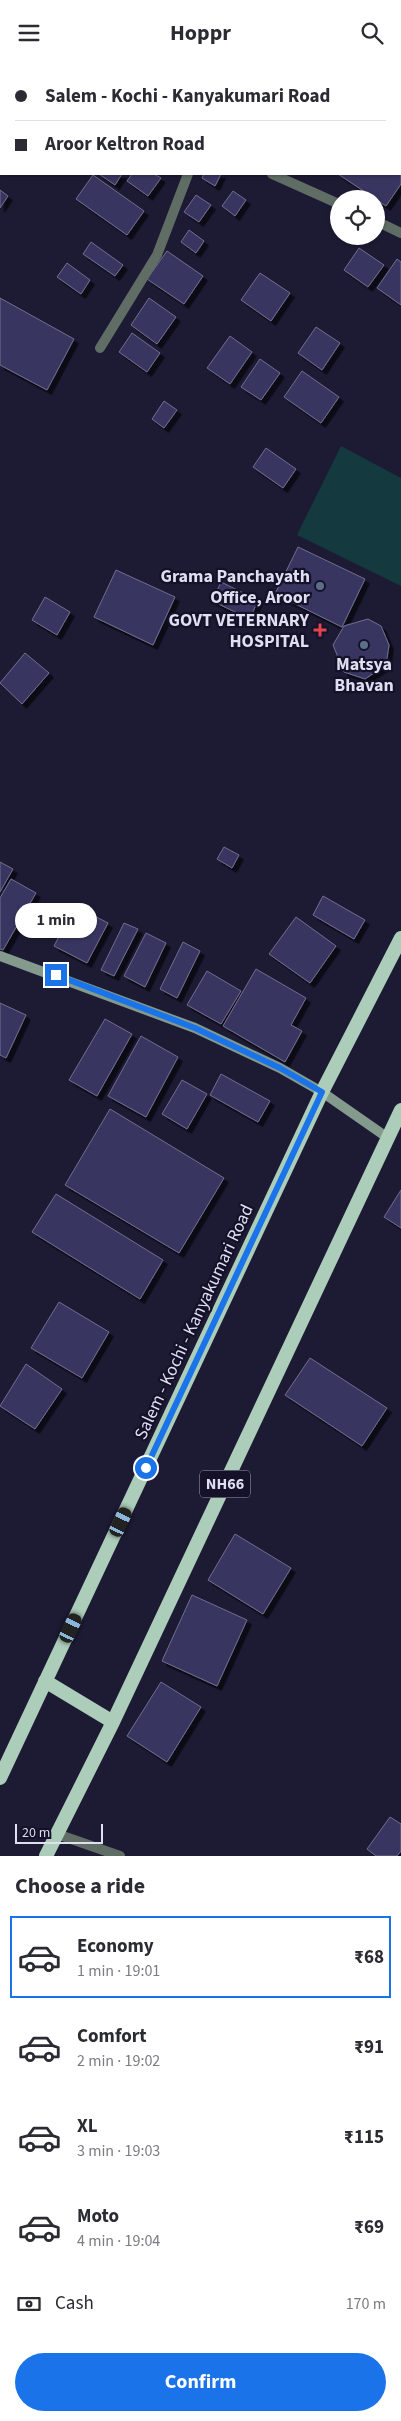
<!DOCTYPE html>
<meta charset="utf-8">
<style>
body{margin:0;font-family:"Source Sans 3",sans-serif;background:#f2f2f3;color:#2b2b33;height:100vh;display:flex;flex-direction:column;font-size:19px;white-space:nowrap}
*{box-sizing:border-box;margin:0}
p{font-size:16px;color:#7c7c81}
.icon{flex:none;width:28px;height:28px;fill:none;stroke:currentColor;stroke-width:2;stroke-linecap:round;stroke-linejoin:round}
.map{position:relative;height:1791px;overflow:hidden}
.details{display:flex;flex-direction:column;background:#fff;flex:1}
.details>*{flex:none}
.banner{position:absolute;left:0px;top:0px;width:401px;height:110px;box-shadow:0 1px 4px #0004;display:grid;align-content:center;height:110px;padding:0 15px;background:#fff}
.buttons{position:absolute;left:330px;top:125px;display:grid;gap:10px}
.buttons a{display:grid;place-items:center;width:55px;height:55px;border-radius:50%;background:#fff;box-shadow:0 1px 4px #0004;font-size:25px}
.scale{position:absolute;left:15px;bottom:12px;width:88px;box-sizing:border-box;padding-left:5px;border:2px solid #dfdff1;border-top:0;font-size:14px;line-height:18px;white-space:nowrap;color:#dfdff1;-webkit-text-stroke:4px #141129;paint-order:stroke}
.end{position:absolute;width:22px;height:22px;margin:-11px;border:6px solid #1a73e8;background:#fff;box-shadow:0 0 0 2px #fff}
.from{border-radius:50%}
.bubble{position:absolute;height:35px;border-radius:18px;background:#fff;box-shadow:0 1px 4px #0004;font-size:16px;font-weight:700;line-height:35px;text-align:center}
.car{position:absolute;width:15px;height:30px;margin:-15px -8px;border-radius:6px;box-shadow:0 0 4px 1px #0007;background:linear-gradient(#222 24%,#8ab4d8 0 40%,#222 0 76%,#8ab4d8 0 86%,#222 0)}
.banner b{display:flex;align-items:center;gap:18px;height:48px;font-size:19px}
.banner b+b{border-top:1px solid #e1e1e2}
.banner i{width:12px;height:12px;background:#2b2b33}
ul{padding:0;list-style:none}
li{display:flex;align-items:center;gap:15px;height:82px;margin:0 10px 8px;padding:0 5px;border:2px solid transparent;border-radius:0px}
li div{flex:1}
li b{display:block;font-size:19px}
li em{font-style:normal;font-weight:700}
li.current{border-color:#1a73e8}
li>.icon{width:45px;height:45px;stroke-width:1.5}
h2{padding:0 15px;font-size:22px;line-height:60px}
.pay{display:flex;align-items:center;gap:12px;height:55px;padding:0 15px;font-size:19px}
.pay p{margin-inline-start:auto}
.action{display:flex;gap:10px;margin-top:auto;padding:10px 15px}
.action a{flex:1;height:58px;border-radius:30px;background:#1a73e8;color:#fff;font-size:20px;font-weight:700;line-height:58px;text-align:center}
header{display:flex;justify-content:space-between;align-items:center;height:65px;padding:0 15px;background:#fff;font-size:22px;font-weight:700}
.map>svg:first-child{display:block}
</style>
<header><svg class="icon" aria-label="menu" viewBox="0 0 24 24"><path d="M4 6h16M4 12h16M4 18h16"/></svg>Hoppr<svg class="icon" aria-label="search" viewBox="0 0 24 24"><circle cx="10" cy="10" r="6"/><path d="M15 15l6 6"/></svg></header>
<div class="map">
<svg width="401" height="1791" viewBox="0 0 401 1791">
<defs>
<filter id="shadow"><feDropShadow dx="4.5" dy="4.5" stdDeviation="0" flood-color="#0009"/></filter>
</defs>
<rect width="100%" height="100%" fill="#1d1a34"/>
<path fill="#14393f" d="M 341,381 L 401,413 L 401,521 L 297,470 Z"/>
<path fill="#393660" stroke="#6f6e8d" filter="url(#shadow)" d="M 138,0 L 195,0 L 197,1 L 140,1 Z
M 401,21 L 401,119 L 386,141 L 338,109 L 400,109 Z
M 99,109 L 122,109 L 115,120 Z
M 132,109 L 154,109 L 161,113 L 148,131 L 127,116 Z
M 204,109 L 221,109 L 215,121 L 202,113 Z
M 93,110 L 144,146 L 127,170 L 76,134 Z
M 0,125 L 8,131 L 0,143 Z
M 233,126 L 246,135 L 235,151 L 222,141 Z
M 196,130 L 211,140 L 199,157 L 184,147 Z
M 189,165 L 204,176 L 196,188 L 181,177 Z
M 91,177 L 123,200 L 115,211 L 83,189 Z
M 359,183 L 384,200 L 368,222 L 344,205 Z
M 167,186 L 203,211 L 184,239 L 147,214 Z
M 397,194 L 401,197 L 401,240 L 377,223 Z
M 67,198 L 90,215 L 81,229 L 57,212 Z
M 260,208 L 290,228 L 271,256 L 241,235 Z
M 0,233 L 74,274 L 47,325 L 0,300 Z
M 149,233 L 176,252 L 157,279 L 131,260 Z
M 316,262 L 340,278 L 322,305 L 298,288 Z
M 132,268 L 160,288 L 147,307 L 119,287 Z
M 230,271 L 252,287 L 230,319 L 207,303 Z
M 260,294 L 280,308 L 261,335 L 241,322 Z
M 302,306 L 339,332 L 321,358 L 284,332 Z
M 164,336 L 177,345 L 164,363 L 152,354 Z
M 266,383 L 296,404 L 283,423 L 253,402 Z
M 298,482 L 365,514 L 342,562 L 275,529 Z
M 116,505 L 175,532 L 153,580 L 94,552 Z
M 221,517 L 258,535 L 250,554 L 212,536 Z
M 45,532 L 70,547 L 57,570 L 32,555 Z
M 368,554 L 381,561 L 389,580 L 386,600 L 365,614 L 344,607 L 333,580 L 344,561 Z
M 25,588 L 49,608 L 22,639 L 0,618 Z
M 224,782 L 239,790 L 232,803 L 217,794 Z
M 0,797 L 13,804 L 0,827 Z
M 11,814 L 36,828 L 3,885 L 0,884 L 0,833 Z
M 323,831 L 365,855 L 354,874 L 313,850 Z
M 75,841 L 108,858 L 87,898 L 54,881 Z
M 296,852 L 336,881 L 310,918 L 269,889 Z
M 124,858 L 138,864 L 114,911 L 101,905 Z
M 146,868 L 166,878 L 145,922 L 124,911 Z
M 183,877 L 200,886 L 177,933 L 160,924 Z
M 256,904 L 306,933 L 291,960 L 302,966 L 285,997 L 223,961 Z
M 207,906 L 241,926 L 221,959 L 187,940 Z
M 0,938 L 26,950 L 6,993 L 0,990 Z
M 105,954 L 132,969 L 97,1031 L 69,1015 Z
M 141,971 L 178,992 L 146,1052 L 108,1031 Z
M 221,1009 L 270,1036 L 258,1057 L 210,1030 Z
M 182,1015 L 207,1029 L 187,1064 L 162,1049 Z
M 110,1044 L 224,1113 L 179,1188 L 65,1120 Z
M 401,1125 L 401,1163 L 384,1152 Z
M 56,1129 L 163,1195 L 140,1234 L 32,1167 Z
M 59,1237 L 109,1267 L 82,1313 L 31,1283 Z
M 310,1293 L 387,1343 L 362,1381 L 285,1330 Z
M 26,1299 L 62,1324 L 35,1364 L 0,1341 Z
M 235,1469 L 291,1503 L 263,1549 L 208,1515 Z
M 192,1530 L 247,1555 L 217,1621 L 162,1596 Z
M 161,1617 L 201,1642 L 167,1697 L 127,1671 Z
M 390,1752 L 401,1759 L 401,1786 L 397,1791 L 376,1791 L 367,1784 Z"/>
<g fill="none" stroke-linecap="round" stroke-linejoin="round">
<path stroke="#5f6d65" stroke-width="10" d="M 100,283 L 157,190 L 188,109"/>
<path stroke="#5f6d65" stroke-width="10" d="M 34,0 L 37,1
M 228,1 L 229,0
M 272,109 L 339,139
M 376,156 L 401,168
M 57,1769 L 120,1791"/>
<path stroke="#839a8d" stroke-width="10" d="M 0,891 L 195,963 L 280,1003 L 322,1027 L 388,1073"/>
<path stroke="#accdba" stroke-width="14" d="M 45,1616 L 113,1657
M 0,1713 L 322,1027 L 401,873
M 46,1791 L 113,1657 L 401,1045"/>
</g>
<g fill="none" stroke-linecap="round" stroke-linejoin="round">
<path stroke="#1a73e8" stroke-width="6" d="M 56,910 L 195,963 L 280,1003 L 322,1027 L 146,1403"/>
</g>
<g fill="#5c6f8a" stroke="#141129" stroke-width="2">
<circle cx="320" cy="521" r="5"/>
<circle cx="364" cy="580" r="5"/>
</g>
<path fill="#e0444e" stroke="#141129" stroke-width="2" d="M317.5 557.5h5v5h5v5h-5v5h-5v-5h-5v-5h5z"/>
<g text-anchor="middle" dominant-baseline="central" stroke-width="4.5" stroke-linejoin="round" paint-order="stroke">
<rect fill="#141129" stroke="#a2a1b5" stroke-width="1" x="200" y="1405.5" width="50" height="27" rx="4"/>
<g font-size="16" font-weight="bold" fill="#dfdff1">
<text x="225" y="1419">NH66</text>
</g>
<g font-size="18" font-weight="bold" fill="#dfdff1" stroke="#141129" text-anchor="end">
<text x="310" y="511">Grama Panchayath<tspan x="310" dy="21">Office, Aroor</tspan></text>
<text x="309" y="555">GOVT VETERNARY<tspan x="309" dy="21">HOSPITAL</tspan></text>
<text x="364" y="599" text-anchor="middle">Matsya<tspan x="364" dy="21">Bhavan</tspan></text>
</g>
<g font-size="18" fill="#dfdff1" stroke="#141129">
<text transform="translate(194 1257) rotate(-65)">Salem - Kochi - Kanyakumari Road</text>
</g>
</g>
</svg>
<div class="buttons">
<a><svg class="icon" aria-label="locate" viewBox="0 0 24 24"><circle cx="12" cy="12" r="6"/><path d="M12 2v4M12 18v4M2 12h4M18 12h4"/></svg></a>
</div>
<div class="scale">20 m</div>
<i class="end from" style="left:146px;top:1403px"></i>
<i class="end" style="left:56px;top:910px"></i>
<div class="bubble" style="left:15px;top:838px;width:82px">1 min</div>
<i class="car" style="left:121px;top:1457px;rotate:25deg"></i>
<i class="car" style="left:71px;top:1563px;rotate:25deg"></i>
<div class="banner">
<b><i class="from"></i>Salem - Kochi - Kanyakumari Road</b>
<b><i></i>Aroor Keltron Road</b>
</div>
</div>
<section class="details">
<h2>Choose a ride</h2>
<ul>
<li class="current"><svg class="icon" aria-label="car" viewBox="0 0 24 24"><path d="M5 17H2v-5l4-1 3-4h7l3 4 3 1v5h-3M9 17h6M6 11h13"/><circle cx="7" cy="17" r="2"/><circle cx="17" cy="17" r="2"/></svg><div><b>Economy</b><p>1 min · 19:01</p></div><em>₹68</em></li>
<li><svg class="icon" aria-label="car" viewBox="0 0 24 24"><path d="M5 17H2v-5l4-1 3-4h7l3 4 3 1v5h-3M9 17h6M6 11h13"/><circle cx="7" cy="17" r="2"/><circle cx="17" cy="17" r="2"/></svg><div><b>Comfort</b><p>2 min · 19:02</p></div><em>₹91</em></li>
<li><svg class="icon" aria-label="car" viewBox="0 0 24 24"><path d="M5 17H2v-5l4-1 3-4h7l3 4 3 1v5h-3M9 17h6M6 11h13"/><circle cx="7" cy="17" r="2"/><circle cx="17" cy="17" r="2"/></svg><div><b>XL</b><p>3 min · 19:03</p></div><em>₹115</em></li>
<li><svg class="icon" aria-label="car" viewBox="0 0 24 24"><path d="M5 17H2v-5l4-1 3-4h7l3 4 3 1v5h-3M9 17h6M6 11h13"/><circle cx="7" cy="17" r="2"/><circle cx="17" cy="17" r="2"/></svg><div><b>Moto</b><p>4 min · 19:04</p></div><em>₹69</em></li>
</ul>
<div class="pay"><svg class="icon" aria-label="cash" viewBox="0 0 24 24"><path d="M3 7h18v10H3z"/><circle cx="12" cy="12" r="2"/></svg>Cash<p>170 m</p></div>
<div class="action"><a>Confirm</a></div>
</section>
